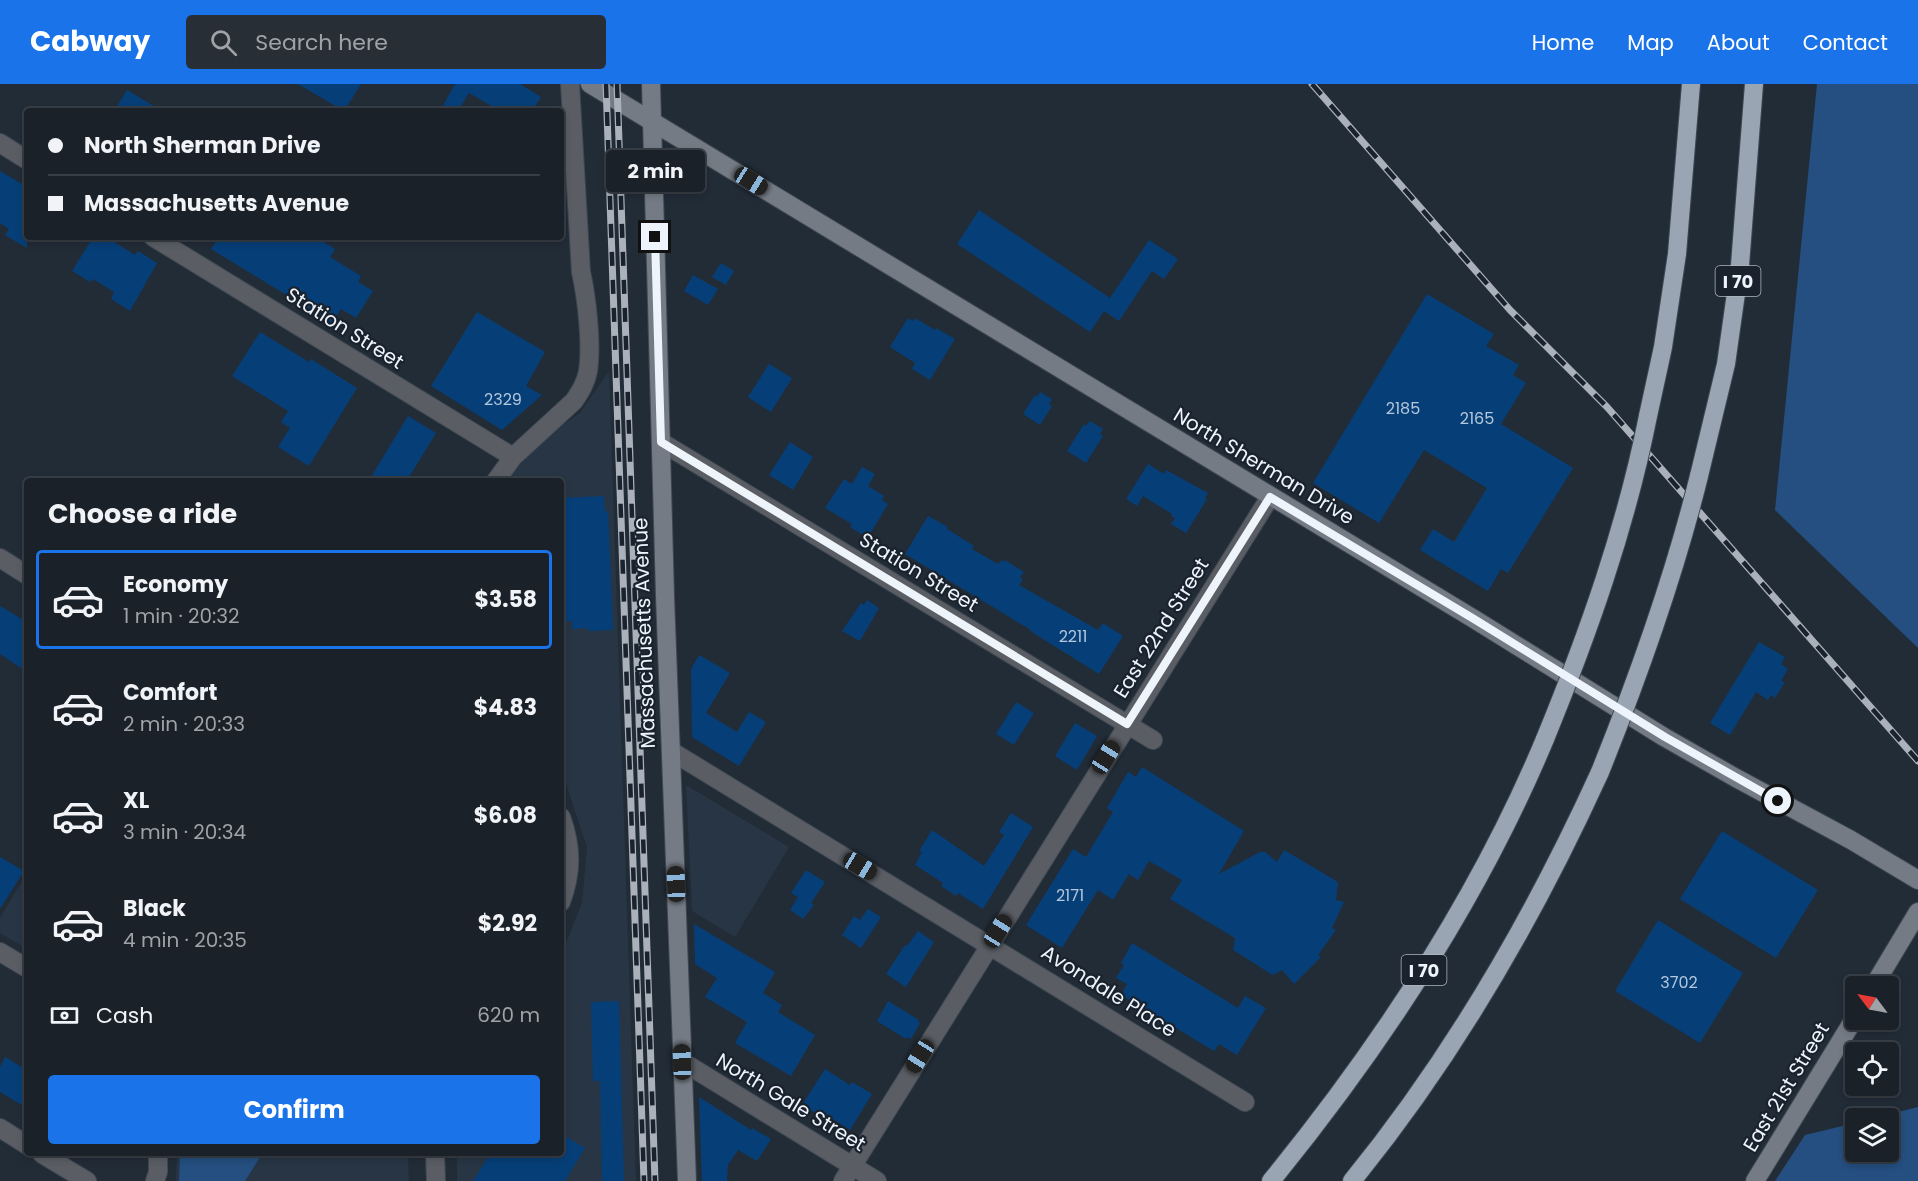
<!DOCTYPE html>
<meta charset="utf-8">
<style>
body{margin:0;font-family:Poppins,sans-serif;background:#272e35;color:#f1f3f6;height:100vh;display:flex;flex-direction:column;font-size:22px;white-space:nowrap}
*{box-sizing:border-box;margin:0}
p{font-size:20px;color:#9fa3a8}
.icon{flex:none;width:33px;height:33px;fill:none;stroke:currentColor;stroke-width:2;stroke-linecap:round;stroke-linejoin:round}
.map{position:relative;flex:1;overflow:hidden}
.drawer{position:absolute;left:24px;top:394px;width:540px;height:678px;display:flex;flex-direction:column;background:#1a2129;border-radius:6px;box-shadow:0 3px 9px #0003,0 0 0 2px #383e46}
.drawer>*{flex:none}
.hud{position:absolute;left:24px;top:24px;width:540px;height:132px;border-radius:6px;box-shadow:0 3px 9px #0003,0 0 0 2px #383e46;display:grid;align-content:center;height:132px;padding:0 24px;background:#1a2129}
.needle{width:39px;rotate:302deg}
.tools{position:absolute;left:1845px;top:892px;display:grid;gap:12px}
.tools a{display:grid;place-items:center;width:54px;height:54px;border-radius:6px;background:#1a2129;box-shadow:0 3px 9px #0003,0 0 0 2px #383e46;font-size:30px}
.end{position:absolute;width:27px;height:27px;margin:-14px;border:8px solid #eef4fc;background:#111;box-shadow:0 0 0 3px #111}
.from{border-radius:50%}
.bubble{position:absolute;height:42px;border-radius:6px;background:#1a2129;box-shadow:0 3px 9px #0003,0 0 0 2px #383e46;font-size:20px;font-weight:700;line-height:42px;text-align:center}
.car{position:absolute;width:18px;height:36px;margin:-18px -9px;border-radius:8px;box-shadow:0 0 4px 2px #0007;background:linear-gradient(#222 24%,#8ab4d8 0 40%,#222 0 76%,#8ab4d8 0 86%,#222 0)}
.hud b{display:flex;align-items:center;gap:21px;height:57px;font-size:22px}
.hud b+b{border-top:2px solid #383e46}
.hud i{width:15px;height:15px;background:#f1f3f6}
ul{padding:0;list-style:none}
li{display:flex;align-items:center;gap:18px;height:99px;margin:0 12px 9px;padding:0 12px;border:3px solid transparent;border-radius:6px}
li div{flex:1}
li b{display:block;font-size:22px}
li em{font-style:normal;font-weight:700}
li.on{border-color:#1a73e8}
li>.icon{width:54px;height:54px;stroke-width:1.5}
h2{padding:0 24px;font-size:27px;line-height:72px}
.pay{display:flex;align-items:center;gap:15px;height:66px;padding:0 24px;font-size:22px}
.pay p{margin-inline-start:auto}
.cta{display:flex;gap:12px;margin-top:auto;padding:12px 24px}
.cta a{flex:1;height:69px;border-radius:6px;background:#1a73e8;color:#fff;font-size:24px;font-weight:700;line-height:69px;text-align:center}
header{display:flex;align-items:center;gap:36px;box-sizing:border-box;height:84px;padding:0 30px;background:#1a73e8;color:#fff}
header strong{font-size:28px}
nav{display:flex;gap:33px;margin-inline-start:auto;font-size:21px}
.search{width:420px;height:54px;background:#272e35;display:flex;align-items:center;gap:15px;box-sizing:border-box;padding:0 21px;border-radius:6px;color:#9fa3a8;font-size:22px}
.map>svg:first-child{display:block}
</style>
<header>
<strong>Cabway</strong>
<div class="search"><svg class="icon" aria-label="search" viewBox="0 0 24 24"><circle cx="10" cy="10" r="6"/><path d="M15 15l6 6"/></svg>Search here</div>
<nav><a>Home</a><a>Map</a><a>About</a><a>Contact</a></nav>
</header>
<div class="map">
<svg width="1918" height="1097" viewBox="0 0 1918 1097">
<rect width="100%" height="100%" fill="#222c37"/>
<path fill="#273545" d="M 609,287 L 636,1097 L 457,1097 L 457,1070 L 561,1070 L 561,871 L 582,819 L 587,763 L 565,697 L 561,692 L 561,398 L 506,397 L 543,354 L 580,329 Z
M 686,701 L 789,763 L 735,853 L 692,827 Z
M 27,789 L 27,865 L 0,849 L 0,834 Z
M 177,1070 L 408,1070 L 409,1097 L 176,1097 Z"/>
<path fill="#244f80" d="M 1817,0 L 1918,0 L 1918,564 L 1775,426 Z
M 1918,1023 L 1918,1097 L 1775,1097 L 1805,1051 L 1855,1039 L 1856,1068 L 1888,1068 L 1888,1035 L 1870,1035 Z
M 180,1070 L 262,1070 L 245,1097 L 179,1097 Z"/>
<path fill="#063f78" d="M 298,0 L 361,0 L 344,27 Z
M 455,0 L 520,0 L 541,13 L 532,27 L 500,27 L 469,9 L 458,27 L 440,27 Z
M 127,6 L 162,27 L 114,27 Z
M 0,87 L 27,103 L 27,164 L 5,151 L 9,145 L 0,139 Z
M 979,126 L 1110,214 L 1149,156 L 1178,175 L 1164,195 L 1152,187 L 1119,237 L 1104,227 L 1090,248 L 957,160 Z
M 93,153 L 106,153 L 135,171 L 138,167 L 157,179 L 130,227 L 111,215 L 114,208 L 93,195 L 90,198 L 72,187 Z
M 219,153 L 316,153 L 335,165 L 330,173 L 361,192 L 358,198 L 373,207 L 356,234 L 341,225 L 332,239 L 211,165 Z
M 721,179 L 734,187 L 726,201 L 712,193 Z
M 693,191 L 718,205 L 708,221 L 684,207 Z
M 1427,210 L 1494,250 L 1486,262 L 1519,281 L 1513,291 L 1526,299 L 1501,340 L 1573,384 L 1508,489 L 1501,485 L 1488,507 L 1420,466 L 1433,445 L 1454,458 L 1487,404 L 1424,366 L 1379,439 L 1313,399 Z
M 477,228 L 545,268 L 526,302 L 542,311 L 502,346 L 431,302 Z
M 908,234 L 913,237 L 915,234 L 935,246 L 936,244 L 955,255 L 930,296 L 912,285 L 915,279 L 890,263 Z
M 260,248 L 309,278 L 311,275 L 357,304 L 309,382 L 278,363 L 290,344 L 281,338 L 288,327 L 232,292 Z
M 769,280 L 792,294 L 771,328 L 748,313 Z
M 1040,308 L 1052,315 L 1049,320 L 1052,322 L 1040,341 L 1023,330 L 1035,311 L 1037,313 Z
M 408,332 L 436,349 L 406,398 L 368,398 Z
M 1090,337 L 1103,345 L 1100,350 L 1103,352 L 1086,379 L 1067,367 L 1084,340 L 1086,342 Z
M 790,358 L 813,373 L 793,406 L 769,391 Z
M 1148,380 L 1164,390 L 1166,386 L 1208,409 L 1205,414 L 1207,415 L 1186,449 L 1171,440 L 1175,434 L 1171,432 L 1172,430 L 1143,412 L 1137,422 L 1126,415 Z
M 862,383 L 875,390 L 868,402 L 884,412 L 882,416 L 888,420 L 870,450 L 867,448 L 865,452 L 850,443 L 852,440 L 825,424 L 844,395 L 852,400 Z
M 604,412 L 605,428 L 608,427 L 613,546 L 588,547 L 588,544 L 572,545 L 572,537 L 561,537 L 561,414 Z
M 928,432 L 948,443 L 947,445 L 974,462 L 972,465 L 998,480 L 1001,476 L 1004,478 L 1005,476 L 1024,488 L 1020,493 L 1023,495 L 1019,501 L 1098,546 L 1103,539 L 1123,552 L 1099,590 L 1030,547 L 1031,546 L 905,470 Z
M 867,516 L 879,524 L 860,557 L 842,547 L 861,519 L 864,521 Z
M 0,522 L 27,538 L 27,588 L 0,570 Z
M 1759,558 L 1785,573 L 1781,580 L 1788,585 L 1781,597 L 1785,598 L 1775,614 L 1771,611 L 1768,616 L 1756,608 L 1730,651 L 1710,639 Z
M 699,571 L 730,589 L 706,629 L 737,648 L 749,628 L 766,638 L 739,682 L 692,653 L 691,585 Z
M 1016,618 L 1034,629 L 1014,661 L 996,650 Z
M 1075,639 L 1097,652 L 1077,686 L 1055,672 Z
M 1142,683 L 1244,747 L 1219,790 L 1260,768 L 1265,768 L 1277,778 L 1284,766 L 1338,798 L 1336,816 L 1344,818 L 1332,844 L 1336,846 L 1318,871 L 1321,873 L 1294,900 L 1282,886 L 1273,891 L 1233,866 L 1235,854 L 1170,815 L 1182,796 L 1149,777 L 1138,796 L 1129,790 L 1113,816 L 1098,806 L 1062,864 L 1026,841 L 1073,765 L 1086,773 L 1113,728 L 1107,724 L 1128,688 L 1136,693 Z
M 1011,729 L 1033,743 L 983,825 L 958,809 L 956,812 L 941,802 L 943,799 L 915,781 L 922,768 L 919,767 L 932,746 L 984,782 L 1004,751 L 999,748 Z
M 1722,747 L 1818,806 L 1776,874 L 1680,815 Z
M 0,773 L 24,787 L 0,825 Z
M 806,786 L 825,798 L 811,819 L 814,821 L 803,835 L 790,826 L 798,813 L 791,809 Z
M 868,825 L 881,833 L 861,864 L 842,851 L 854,832 L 860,836 Z
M 1658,836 L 1743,889 L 1700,959 L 1615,907 Z
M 694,840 L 775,888 L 763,909 L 782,921 L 778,928 L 815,951 L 791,992 L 735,959 L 747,938 L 705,913 L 717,894 L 695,880 Z
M 918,847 L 934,858 L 906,903 L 886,890 L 905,861 L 907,862 Z
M 1132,859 L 1238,924 L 1245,912 L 1266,924 L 1237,971 L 1219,960 L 1214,967 L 1121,911 L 1127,900 L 1116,894 L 1124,881 L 1121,879 Z
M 619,917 L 624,1097 L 602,1097 L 600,997 L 593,997 L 591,918 Z
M 888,917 L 919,936 L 917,937 L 920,939 L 911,955 L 907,953 L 906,955 L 877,937 Z
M 5,973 L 27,986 L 27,1024 L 0,1008 L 0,983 Z
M 825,985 L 850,1001 L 852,998 L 872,1010 L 850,1046 L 825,1030 L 823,1034 L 802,1021 Z
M 699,1013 L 751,1046 L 752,1044 L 771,1055 L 757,1077 L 738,1066 L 728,1081 L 727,1097 L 702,1097 Z
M 561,1050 L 585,1064 L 565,1097 L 473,1097 L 490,1070 L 561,1070 Z"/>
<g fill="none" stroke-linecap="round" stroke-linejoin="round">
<defs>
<path id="street" d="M 0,59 L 27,76
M 153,153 L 513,373
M 661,358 L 1153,656
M 495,398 L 513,373 L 574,317 C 580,308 586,299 588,287 C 592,260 587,215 581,188 L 570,0
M 0,474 L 27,491
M 671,667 L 1245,1018
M 561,733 C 572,763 572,788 561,818
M 0,868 L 27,884
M 683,978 L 877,1097
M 0,1044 L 27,1061
M 42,1070 L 87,1097
M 435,1070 L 436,1097
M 155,1097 L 158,1088 L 158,1070
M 843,1097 L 1270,413"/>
<path id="secondary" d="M 590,0 L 1474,535 L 1664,653 L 1736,694 L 1851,756 L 1918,796
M 651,0 L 665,512 L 687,1097
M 1873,903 L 1918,828
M 1755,1097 L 1856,932"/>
<path id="highway" d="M 1648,332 L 1663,263 L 1677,170 L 1691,0
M 1699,392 L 1726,280 L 1740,181 L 1754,0
M 1271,1097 C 1381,962 1478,816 1545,655
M 1352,1097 C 1453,973 1534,833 1600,688"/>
</defs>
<use href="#street" stroke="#3f4853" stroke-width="20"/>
<use href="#secondary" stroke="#3f4853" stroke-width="20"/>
<use href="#highway" stroke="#3f4853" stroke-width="20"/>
<use href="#street" stroke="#5a5e64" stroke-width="18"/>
<use href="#secondary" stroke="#747b84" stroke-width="18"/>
<use href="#highway" stroke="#9aa5b3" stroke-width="18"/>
<defs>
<path id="rail" d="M 606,0 L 644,1097
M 617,0 L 655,1097
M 1312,0 L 1510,226 L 1607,323 L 1918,677"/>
</defs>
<use href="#rail" stroke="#aab1ba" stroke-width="7"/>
<use href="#rail" stroke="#19222d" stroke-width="4.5" stroke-dasharray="14" stroke-linecap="butt"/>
<defs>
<path id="highway-bridge" d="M 1545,655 C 1588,550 1626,443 1648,332
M 1600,688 C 1639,591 1674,493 1699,392"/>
</defs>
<use href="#highway-bridge" stroke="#3f4853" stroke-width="20" stroke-linecap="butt"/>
<use href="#highway-bridge" stroke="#9aa5b3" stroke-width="18"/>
</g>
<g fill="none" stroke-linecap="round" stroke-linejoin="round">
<path stroke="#eef4fc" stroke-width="8" d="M 655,153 L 661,358 L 1127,640 L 1270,413 L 1474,535 L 1665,653 L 1778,717"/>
</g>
<g text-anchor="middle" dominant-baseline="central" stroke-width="4.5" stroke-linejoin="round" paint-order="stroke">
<g font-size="16" fill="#b4c7db">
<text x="503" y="315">2329</text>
<text x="1403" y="324">2185</text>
<text x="1477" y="334">2165</text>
<text x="1073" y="552">2211</text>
<text x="1070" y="811">2171</text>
<text x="1679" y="898">3702</text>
</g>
<g fill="#19222d" stroke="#aeb5be" stroke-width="1.5">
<rect x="1715.5" y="182" width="45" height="30" rx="4.5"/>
<rect x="1401.5" y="871" width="45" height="30" rx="4.5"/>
</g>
<g font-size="18" font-weight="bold" fill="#eef4fc">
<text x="1738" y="197">I 70</text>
<text x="1424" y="886">I 70</text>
</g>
<g font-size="20" fill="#eef4fc" stroke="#19222d">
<text transform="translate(345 244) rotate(32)">Station Street</text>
<text transform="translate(1264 382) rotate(31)">North Sherman Drive</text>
<text transform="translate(919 488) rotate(31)">Station Street</text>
<text transform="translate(1161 544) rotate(-58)">East 22nd Street</text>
<text transform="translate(644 549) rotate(-92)">Massachusetts Avenue</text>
<text transform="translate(1109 907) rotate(32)">Avondale Place</text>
<text transform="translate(1786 1003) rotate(-59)">East 21st Street</text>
<text transform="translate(791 1018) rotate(31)">North Gale Street</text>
</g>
</g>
</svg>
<div class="tools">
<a><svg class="needle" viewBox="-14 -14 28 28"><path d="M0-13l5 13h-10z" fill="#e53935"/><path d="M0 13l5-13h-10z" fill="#9fa3a8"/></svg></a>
<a><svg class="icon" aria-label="locate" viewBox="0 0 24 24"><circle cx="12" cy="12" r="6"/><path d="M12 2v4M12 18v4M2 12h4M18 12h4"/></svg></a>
<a><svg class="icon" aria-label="layers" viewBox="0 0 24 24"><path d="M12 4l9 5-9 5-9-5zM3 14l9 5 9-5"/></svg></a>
</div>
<i class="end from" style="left:1778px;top:717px"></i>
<i class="end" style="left:655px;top:153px"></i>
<div class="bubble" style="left:606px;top:66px;width:99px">2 min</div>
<i class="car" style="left:751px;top:97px;rotate:122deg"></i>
<i class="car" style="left:1106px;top:673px;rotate:32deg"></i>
<i class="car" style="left:860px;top:782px;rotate:121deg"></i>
<i class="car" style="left:676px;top:800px;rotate:358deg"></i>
<i class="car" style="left:998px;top:847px;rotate:32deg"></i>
<i class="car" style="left:920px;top:972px;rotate:212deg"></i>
<i class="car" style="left:682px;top:978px;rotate:358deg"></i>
<div class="hud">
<b><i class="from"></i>North Sherman Drive</b>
<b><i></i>Massachusetts Avenue</b>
</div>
<section class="drawer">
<h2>Choose a ride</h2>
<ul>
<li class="on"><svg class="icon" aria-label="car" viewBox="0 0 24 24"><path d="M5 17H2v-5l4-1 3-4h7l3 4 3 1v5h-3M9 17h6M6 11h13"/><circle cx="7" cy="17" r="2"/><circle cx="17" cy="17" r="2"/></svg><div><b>Economy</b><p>1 min · 20:32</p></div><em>$3.58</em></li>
<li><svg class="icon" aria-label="car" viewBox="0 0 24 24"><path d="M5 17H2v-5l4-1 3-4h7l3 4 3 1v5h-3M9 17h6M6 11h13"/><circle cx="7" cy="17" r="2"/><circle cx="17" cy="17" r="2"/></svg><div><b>Comfort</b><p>2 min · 20:33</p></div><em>$4.83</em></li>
<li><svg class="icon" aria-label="car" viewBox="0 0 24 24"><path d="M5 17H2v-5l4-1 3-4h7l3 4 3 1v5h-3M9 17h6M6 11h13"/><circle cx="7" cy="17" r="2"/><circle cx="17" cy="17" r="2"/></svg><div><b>XL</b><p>3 min · 20:34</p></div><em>$6.08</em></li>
<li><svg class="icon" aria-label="car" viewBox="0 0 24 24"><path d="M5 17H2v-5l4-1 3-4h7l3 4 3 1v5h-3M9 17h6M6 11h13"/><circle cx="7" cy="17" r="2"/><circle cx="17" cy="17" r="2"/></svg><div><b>Black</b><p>4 min · 20:35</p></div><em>$2.92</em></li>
</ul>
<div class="pay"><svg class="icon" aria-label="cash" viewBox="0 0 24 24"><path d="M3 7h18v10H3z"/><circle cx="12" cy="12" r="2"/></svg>Cash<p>620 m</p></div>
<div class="cta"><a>Confirm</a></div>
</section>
</div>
